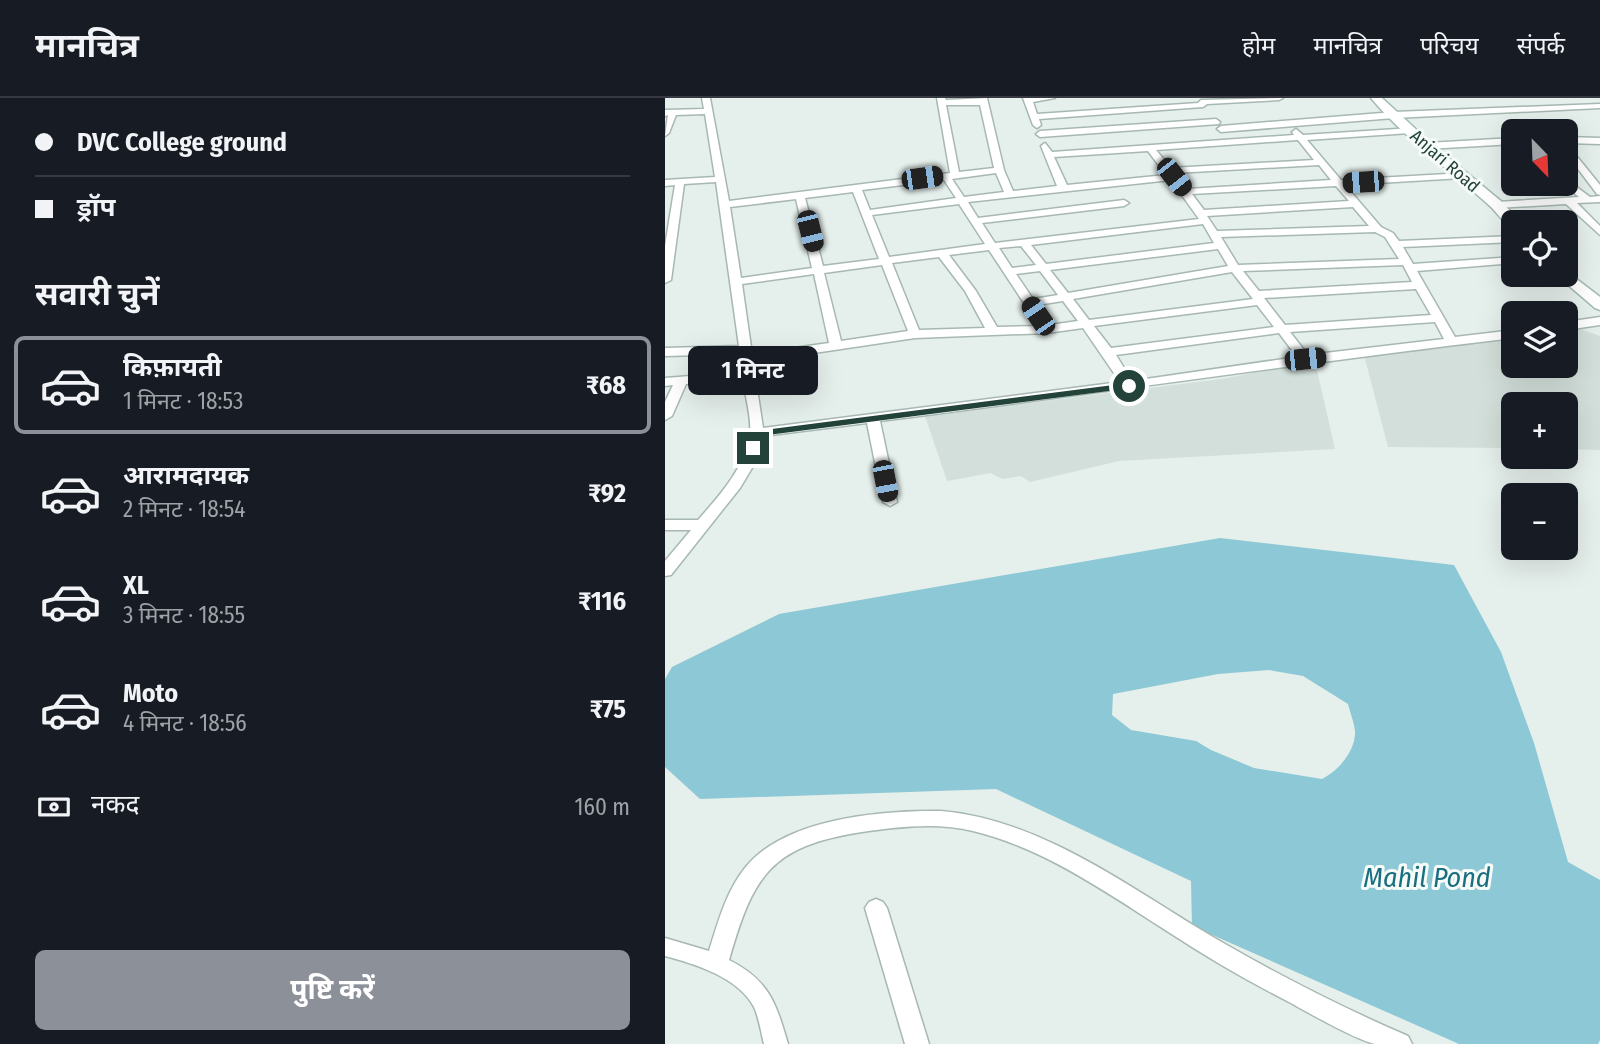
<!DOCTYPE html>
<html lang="hi">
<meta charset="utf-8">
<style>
body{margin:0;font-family:"Fira Sans Condensed","Noto Sans Devanagari",sans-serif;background:#242831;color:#f1f3f6;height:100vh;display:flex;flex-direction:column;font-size:26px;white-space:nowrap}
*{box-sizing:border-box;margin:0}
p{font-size:23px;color:#9ea1a6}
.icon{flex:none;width:38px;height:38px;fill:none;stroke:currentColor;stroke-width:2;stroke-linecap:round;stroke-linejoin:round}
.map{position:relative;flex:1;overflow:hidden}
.sheet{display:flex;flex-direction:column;background:#171b24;width:665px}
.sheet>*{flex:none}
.top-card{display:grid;align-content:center;height:154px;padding:0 35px;background:#171b24}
.needle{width:46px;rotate:157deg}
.tools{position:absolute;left:836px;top:21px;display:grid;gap:14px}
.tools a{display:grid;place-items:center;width:77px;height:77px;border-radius:10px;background:#171b24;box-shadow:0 7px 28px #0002;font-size:35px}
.end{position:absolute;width:32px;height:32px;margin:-16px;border:9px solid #23423a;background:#fff;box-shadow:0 0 0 4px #fff}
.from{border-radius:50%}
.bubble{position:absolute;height:49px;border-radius:10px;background:#171b24;box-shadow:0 7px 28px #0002;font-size:23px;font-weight:700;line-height:49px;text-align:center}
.car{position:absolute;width:21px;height:42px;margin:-21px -10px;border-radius:9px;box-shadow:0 0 5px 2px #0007;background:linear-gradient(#222 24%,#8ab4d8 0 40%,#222 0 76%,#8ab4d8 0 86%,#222 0)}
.top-card b{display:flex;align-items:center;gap:24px;height:66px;font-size:26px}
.top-card b+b{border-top:2px solid #363941}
.top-card i{width:18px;height:18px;background:#f1f3f6}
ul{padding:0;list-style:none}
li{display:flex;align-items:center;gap:21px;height:98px;margin:0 14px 10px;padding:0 21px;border:4px solid transparent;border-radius:10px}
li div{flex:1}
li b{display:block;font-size:26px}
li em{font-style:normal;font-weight:700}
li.active{border-color:#8c9099}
li>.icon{width:63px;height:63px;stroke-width:1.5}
h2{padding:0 35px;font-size:32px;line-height:84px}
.pay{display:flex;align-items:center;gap:18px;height:77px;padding:0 35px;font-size:26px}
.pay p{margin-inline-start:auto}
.action{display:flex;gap:14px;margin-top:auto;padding:14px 35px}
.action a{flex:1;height:80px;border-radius:10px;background:#8c9099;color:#fff;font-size:28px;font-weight:700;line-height:80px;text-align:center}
header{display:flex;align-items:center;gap:42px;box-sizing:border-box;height:98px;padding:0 35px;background:#171b24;border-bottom:2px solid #363941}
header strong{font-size:33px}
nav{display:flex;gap:38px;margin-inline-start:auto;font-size:24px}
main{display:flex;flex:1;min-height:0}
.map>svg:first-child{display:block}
</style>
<header>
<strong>मानचित्र</strong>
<nav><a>होम</a><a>मानचित्र</a><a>परिचय</a><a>संपर्क</a></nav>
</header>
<main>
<section class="sheet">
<div class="top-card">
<b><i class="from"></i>DVC College ground</b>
<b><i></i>ड्रॉप</b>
</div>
<h2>सवारी चुनें</h2>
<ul>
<li class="active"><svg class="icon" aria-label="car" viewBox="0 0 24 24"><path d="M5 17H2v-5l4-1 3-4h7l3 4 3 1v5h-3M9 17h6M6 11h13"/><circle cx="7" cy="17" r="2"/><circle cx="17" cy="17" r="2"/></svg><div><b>किफ़ायती</b><p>1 मिनट · 18:53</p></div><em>₹68</em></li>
<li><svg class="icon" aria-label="car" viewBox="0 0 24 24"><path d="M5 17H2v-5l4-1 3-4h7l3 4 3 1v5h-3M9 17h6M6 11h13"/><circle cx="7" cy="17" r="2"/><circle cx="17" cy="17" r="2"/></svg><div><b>आरामदायक</b><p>2 मिनट · 18:54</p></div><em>₹92</em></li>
<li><svg class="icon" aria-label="car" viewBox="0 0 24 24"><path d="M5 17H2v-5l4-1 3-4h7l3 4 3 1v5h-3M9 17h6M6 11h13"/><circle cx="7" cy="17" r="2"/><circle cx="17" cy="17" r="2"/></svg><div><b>XL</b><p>3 मिनट · 18:55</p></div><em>₹116</em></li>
<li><svg class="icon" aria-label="car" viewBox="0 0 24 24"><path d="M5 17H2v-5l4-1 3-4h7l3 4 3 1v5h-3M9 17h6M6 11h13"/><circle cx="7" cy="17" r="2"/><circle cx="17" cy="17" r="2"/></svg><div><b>Moto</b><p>4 मिनट · 18:56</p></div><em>₹75</em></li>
</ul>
<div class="pay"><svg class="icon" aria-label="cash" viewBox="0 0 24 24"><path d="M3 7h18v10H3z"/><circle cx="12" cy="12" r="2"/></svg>नकद<p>160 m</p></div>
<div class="action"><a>पुष्टि करें</a></div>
</section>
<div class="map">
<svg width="935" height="946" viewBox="0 0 935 946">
<rect width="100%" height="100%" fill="#e5efeb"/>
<path fill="#d3dfda" d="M 913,230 L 935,238 L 935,352 L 901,351 L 901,306 L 849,306 L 849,350 L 723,349 L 699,257 L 849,238 L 849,268 L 901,268 L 901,232 Z
M 650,264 L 670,351 L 454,363 L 365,384 L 356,378 L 337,381 L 326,375 L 282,383 L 260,318 L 556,281 Z"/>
<path fill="#8cc8d5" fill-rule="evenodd" d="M 555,440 L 789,467 L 836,554 L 869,645 L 903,764 L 935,782 L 935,942 L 933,946 L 794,946 L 527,828 L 526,783 L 331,691 L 35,701 L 0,669 L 0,581 L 7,569 L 114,516 ZM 604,572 L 638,578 L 683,606 C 685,614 689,624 690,633 C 691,653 673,673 657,681 L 589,670 L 546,652 L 531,643 L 466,632 L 447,617 L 448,596 L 553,576 Z"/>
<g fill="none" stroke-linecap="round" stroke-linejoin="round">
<defs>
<path id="street" d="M 37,0 L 45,0 L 64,103 L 285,75 L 272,0 L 280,0 L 281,2 L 322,0 L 339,72 L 348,93 L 392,88 L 376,48 L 380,45 L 387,54 L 629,37 L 627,34 L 631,31 L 638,37 L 748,30 L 749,32 L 745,35 L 642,42 L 676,82 L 800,75 L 802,77 L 797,80 L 680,87 L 716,129 L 728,135 L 734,143 L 849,138 L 849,144 L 738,149 L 748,166 L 849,159 L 849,165 L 752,173 L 790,239 L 849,232 L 849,240 C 637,265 427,296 215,323 L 232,404 L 225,408 L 218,404 L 202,325 L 98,338 L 90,365 L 75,390 L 6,477 L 0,478 L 0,463 L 26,432 L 0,432 L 0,422 L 33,422 C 55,397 79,371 85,337 C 87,320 80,298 78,281 L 21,286 L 7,318 L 0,322 L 0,304 L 8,287 L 0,288 L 0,280 L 77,274 L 75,256 L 0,258 L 0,250 L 74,248 L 51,84 L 19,86 L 6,182 L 0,185 L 0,148 L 10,87 L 0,88 L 0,82 L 50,79 L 40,16 L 11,17 L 4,35 L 0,38 L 3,17 L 0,18 L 0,12 L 39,11 ZM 281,7 L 315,7 L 329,70 L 294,74 ZM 633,42 L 649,62 L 506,70 L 491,52 ZM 483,53 L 501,77 L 402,87 L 389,59 ZM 654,67 L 666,82 L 522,91 L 510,75 ZM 331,75 L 339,94 L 299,99 L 287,81 ZM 279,82 L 291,100 L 205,112 L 197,92 ZM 506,82 L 534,121 L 330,145 L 317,125 L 459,108 L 464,105 L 459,102 L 313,120 L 303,104 ZM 671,88 L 684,103 L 539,112 L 527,96 ZM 188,94 L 214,161 L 158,168 L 140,100 ZM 131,101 L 147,170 L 76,180 L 65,109 ZM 294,106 L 320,146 L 224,159 L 207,117 ZM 688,109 L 704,128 L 552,133 L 542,118 ZM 538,126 L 549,145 L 381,166 L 366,147 ZM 710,134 L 720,139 L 734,161 L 573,167 L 556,139 ZM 356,148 L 371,167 L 347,170 L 334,150 ZM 553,151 L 563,168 L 403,195 L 385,172 ZM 324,152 L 374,228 L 332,229 L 311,193 L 284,157 ZM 274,159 L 300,193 L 320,230 L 254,232 L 227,165 ZM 217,167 L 243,233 L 176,243 L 159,175 ZM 738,167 L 747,184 L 594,193 L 578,173 ZM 375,173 L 393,197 L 368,201 L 351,176 ZM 567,174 L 588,201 L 424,222 L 408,201 ZM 149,176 L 164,245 L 87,256 L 77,186 ZM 751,191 L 766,217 L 620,227 L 599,200 ZM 398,203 L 413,223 L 385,227 L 372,207 ZM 592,207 L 609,229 L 446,250 L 429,228 ZM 770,224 L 779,241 L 643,257 L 625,234 ZM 418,230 L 455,284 L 98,330 L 88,264 L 250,240 L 382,235 ZM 614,235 L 632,259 L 467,283 L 451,257 Z
M 358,0 L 390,0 L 368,4 L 372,16 L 533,5 L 536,2 L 618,0 L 614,2 L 542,6 L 538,9 L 374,21 L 376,27 L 372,30 L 368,27 Z
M 935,6 L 935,10 L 729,20 L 556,34 L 552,31 L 556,28 L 729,14 Z
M 551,21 L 555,24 L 554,26 L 375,39 L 371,36 L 375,33 Z
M 901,39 L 935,40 L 935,46 L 901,45 Z
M 849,40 L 849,46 L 762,51 L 758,48 L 762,45 Z
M 901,45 L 935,87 L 935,97 L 932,96 L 901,55 Z
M 901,81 L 925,99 L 935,98 L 935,104 L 912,105 L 935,128 L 935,137 L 901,106 L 832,110 L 827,107 L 832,104 L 914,99 L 898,86 L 901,86 Z
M 935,219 L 935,227 L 901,232 L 901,224 Z
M 276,713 C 379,722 467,792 553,842 C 615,878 678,910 743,938 L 747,946 C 735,946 721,946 710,946 C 689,941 644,915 624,904 C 583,883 543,860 505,835 C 444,796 379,750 308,733 C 272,724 233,729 197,734 C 105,748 88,778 64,862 C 104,882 111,905 123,946 L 99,946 C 96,934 94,920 89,909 C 73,879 30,866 0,858 L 0,840 L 44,853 C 53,824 61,794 80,770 C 119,720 218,712 276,713 Z
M 211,801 L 218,804 L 222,810 L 264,946 L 240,946 L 200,810 L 204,804 Z"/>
<path id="secondary" d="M 706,0 L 717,0 L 768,47 L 837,104 L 855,124 L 849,124 L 849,130 C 839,127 833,115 825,108 C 785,72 740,41 706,0 Z
M 901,173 L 935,199 L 935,212 L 930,210 L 895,180 L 893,177 L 901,177 Z"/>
</defs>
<use href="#street" stroke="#a7b8b2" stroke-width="3"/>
<use href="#secondary" stroke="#a3bbb3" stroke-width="3"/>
<use href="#street" fill="#fff" fill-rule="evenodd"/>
<use href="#secondary" fill="#fff" fill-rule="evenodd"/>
</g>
<path fill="#23423a" d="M 464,285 L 467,286 L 467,290 L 96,338 L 91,352 L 83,350 L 87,335 L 92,333 Z"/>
<g text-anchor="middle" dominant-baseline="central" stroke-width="6" stroke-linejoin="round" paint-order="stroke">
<g font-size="18" fill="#23423a" stroke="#f6fbf8">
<text transform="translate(780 63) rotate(41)">Anjari Road</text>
</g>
<g font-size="28" font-style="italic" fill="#1a6e81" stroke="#f6fbf8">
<text x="762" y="779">Mahil Pond</text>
</g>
</g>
</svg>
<div class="tools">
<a><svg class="needle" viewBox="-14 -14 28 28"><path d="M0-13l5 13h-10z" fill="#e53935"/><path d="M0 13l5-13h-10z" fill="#9ea1a6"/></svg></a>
<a><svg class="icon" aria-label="locate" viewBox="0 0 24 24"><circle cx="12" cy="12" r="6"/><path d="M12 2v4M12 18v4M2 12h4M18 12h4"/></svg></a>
<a><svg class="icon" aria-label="layers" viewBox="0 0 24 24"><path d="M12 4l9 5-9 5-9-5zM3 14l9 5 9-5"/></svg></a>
<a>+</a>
<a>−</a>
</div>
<i class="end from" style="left:464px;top:288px"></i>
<i class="end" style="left:88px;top:350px"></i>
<div class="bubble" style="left:23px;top:248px;width:130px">1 मिनट</div>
<i class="car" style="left:509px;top:79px;rotate:142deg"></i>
<i class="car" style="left:257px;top:80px;rotate:82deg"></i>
<i class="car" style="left:698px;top:84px;rotate:266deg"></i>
<i class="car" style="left:145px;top:133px;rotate:166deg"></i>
<i class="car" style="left:373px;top:218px;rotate:326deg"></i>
<i class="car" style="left:640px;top:261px;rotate:84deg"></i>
<i class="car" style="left:220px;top:383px;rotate:169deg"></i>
</div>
</main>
